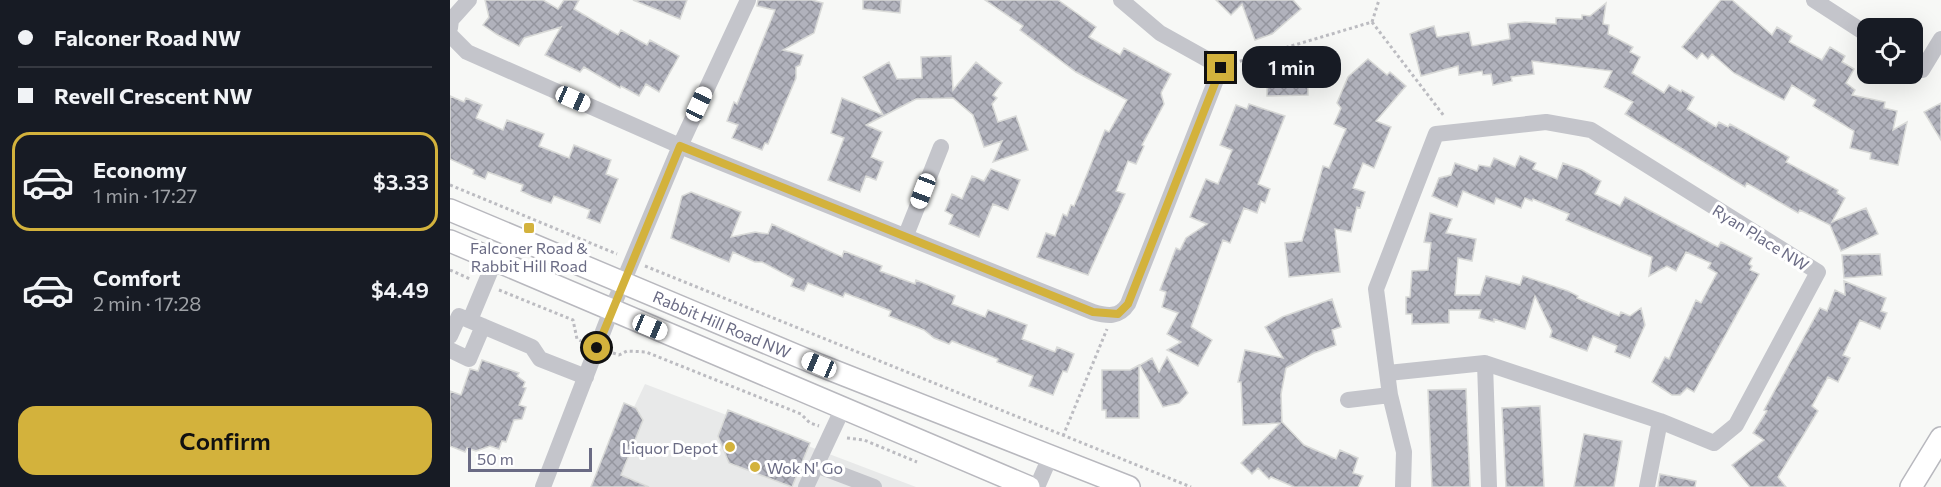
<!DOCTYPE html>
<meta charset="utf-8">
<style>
body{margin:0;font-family:Commissioner,sans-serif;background:#242831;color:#f1f3f6;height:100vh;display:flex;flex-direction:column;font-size:22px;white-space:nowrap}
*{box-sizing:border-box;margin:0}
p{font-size:20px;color:#9ea1a6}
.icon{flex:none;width:33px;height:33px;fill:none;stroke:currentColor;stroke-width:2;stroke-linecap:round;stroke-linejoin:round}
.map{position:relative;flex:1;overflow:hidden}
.sheet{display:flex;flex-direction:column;background:#171b24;width:450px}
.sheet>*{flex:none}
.banner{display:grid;align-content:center;height:132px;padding:0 18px;background:#171b24}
.buttons{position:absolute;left:1407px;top:18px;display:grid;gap:12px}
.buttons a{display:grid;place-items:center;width:66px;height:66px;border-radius:12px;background:#171b24;box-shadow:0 6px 24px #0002;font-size:30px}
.scale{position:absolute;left:18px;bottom:15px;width:124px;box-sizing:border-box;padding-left:6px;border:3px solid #6a6b84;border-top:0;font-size:16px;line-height:21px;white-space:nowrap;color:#6a6b84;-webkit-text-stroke:4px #fff;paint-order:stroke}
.end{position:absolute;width:27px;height:27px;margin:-14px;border:8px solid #d3b23c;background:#111;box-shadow:0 0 0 3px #111}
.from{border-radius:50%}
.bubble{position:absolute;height:42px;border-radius:18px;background:#171b24;box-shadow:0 6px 24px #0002;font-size:20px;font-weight:600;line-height:42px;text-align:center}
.car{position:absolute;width:18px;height:36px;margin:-18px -9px;border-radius:8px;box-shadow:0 0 4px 2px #0007;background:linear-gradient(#fff 24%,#345 0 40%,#fff 0 76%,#345 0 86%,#fff 0)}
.banner b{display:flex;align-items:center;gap:21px;height:57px;font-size:22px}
.banner b+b{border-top:2px solid #363941}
.banner i{width:15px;height:15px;background:#f1f3f6}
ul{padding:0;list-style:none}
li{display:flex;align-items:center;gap:18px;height:99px;margin:0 12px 9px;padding:0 6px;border:3px solid transparent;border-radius:18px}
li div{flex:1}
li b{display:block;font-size:22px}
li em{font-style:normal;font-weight:600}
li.selected{border-color:#d3b23c}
li>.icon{width:54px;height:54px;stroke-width:1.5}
.action{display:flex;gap:12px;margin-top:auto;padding:12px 18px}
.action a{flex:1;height:69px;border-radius:18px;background:#d3b23c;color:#111;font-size:24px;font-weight:600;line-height:69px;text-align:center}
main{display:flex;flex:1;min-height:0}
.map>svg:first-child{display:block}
</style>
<main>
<section class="sheet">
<div class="banner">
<b><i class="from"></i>Falconer Road NW</b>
<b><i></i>Revell Crescent NW</b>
</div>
<ul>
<li class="selected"><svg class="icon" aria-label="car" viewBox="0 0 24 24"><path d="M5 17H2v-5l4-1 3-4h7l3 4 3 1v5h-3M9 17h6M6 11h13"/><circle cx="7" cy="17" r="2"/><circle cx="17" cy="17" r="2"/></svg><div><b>Economy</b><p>1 min · 17:27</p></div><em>$3.33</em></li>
<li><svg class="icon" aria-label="car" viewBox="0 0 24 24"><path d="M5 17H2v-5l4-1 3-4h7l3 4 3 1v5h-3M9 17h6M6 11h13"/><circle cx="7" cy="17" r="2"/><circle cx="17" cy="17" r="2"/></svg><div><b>Comfort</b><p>2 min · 17:28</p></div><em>$4.49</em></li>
</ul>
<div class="action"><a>Confirm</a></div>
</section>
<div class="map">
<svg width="1491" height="487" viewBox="0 0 1491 487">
<defs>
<pattern id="building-cross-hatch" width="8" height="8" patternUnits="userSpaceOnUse" patternTransform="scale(1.5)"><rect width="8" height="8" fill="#b1b2bc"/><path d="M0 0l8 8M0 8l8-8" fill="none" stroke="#94959e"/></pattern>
</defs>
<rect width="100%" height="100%" fill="#f7f8f6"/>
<path fill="#e8e9e9" d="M 195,384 L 466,487 L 146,487 Z"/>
<path fill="url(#building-cross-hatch)" stroke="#d9dad8" stroke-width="1.5" d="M 35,0 L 93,0 L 108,9 L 114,0 L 129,0 L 124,9 L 168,35 L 171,30 L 197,45 L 200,40 L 229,56 L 209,92 L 196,84 L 189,96 L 171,86 L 170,88 L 134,67 L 130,72 L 95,55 L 111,27 L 74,38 L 69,46 L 48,35 L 33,25 L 39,17 Z
M 183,0 L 237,0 L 230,19 Z
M 308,0 L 362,0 L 373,3 L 364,33 L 333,50 L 353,55 L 350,65 L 346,67 L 346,78 L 318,144 L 315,143 L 312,150 L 282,138 L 288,125 L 277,121 L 284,102 L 287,104 L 325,10 L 307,6 Z
M 413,0 L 451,0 L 450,13 L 413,9 Z
M 535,0 L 608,0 L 646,27 L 639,37 L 670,55 L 674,48 L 721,74 L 711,93 L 714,104 L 692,145 L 694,146 L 686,164 L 678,161 L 666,191 L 675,194 L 638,275 L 587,257 L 596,233 L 605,236 L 613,214 L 617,216 L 621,205 L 624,206 L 655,130 L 659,132 L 677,100 L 626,72 L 570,30 L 573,26 Z
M 766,0 L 843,0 L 851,9 L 822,34 L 805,40 L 792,4 L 781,15 Z
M 1271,0 L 1282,0 L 1322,35 L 1327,27 L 1342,36 L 1339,42 L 1366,57 L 1372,60 L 1380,47 L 1395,56 L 1392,62 L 1404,69 L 1396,83 L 1405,90 L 1402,95 L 1435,102 L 1434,108 L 1447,111 L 1443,130 L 1457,122 L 1448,165 L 1420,159 L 1421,153 L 1400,148 L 1404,131 L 1363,106 L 1366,100 L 1342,85 L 1334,100 L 1284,73 L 1262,54 L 1258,59 L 1252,53 L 1247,59 L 1232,47 Z
M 1156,3 L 1153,24 L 1159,25 L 1158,34 L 1183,47 L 1180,52 L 1190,57 L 1182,73 L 1214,93 L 1219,85 L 1231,92 L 1232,90 L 1244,97 L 1237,109 L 1266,127 L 1269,122 L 1278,127 L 1280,124 L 1339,157 L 1336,162 L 1388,190 L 1387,193 L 1395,198 L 1382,222 L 1416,208 L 1428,234 L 1391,251 L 1380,225 L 1350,210 L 1348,213 L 1297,183 L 1295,187 L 1175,114 L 1183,102 L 1154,87 L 1162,71 L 1082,61 L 1084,74 L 1061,77 L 1062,81 L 1043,85 L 1041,74 L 1033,75 L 1032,71 L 1009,75 L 1008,66 L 971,76 L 960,34 L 970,30 L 984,26 L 987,37 L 1019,32 L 1022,46 L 1060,39 L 1058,24 L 1075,22 L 1106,24 L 1106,18 L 1132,19 L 1132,15 L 1140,16 Z
M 501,56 L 503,90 L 526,62 L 552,83 L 543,95 L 547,98 L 542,104 L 548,122 L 566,116 L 578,150 L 543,162 L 552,141 L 534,147 L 523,115 L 503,98 L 466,99 L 416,125 L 432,132 L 421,157 L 433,162 L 426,180 L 416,176 L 410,192 L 378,180 L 394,138 L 381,133 L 392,98 L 433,115 L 413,77 L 439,62 L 447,79 L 472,78 L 471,57 Z
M 817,59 L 858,61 L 858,95 L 817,96 Z
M 918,59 L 937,75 L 940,72 L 956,86 L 926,121 L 941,127 L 924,168 L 913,163 L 903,188 L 915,192 L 910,208 L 907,207 L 901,232 L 885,229 L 890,272 L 839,277 L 835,243 L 852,241 L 873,166 L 879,168 L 896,129 L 884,124 L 891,108 L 887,103 L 898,77 Z
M 0,96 L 14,102 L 16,98 L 32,105 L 26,118 L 53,130 L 57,120 L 94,134 L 89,146 L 119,158 L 124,145 L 161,160 L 156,174 L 168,179 L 150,223 L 137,218 L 140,210 L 104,196 L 101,203 L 84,197 L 71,191 L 73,185 L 38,172 L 35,179 L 23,174 L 24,170 L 0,159 Z
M 1491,103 L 1491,140 L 1474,112 Z
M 799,104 L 835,116 L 808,184 L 820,189 L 815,203 L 811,201 L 807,213 L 794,208 L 780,243 L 773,240 L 741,327 L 762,340 L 748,366 L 717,350 L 731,342 L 717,334 L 728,313 L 712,307 L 716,292 L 710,290 L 726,248 L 730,250 L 736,238 L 757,224 L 740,217 L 756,179 L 768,184 L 782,150 L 770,145 L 786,105 L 797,109 Z
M 1070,156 L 1086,163 L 1083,169 L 1107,179 L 1113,163 L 1132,170 L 1151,181 L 1145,194 L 1170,206 L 1175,197 L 1268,247 L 1271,242 L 1302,258 L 1299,264 L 1302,266 L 1300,270 L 1309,274 L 1244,392 L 1237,388 L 1230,395 L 1222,395 L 1202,382 L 1215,357 L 1219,359 L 1246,300 L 1251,303 L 1267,273 L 1258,268 L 1261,263 L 1236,252 L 1226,271 L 1217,266 L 1199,276 L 1202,257 L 1116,220 L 1119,214 L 1083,199 L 1082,201 L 1075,198 L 1071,208 L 1046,198 L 1044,204 L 1013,191 L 1007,207 L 982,196 L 989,178 L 1001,175 L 1005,163 L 1027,171 L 1029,165 L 1040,167 L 1044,158 L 1065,167 Z
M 541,169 L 570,180 L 558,210 L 543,204 L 529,237 L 499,224 L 503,215 L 495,211 L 502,194 L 512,199 L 522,176 L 534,181 Z
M 241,192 L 291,212 L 281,237 L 305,232 L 318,234 L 322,224 L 392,257 L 394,251 L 432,266 L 430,271 L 465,284 L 466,280 L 505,296 L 502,304 L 535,317 L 538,310 L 577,325 L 572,339 L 605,352 L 607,347 L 624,354 L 617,372 L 613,371 L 603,395 L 579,386 L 583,376 L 547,362 L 548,359 L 502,341 L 499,344 L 484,338 L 474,330 L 439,316 L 441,311 L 395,293 L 393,297 L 358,283 L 354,291 L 341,286 L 344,279 L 312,262 L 305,262 L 283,252 L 279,262 L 221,238 L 232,196 Z
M 980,213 L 1002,219 L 996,233 L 1026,239 L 1022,261 L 1008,258 L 1005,295 L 1030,295 L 1036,276 L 1070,285 L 1073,276 L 1118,291 L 1128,296 L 1127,298 L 1169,316 L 1171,312 L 1180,316 L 1191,308 L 1195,325 L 1180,358 L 1165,352 L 1167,346 L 1143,336 L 1137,351 L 1100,337 L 1102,331 L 1085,296 L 1075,329 L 1044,319 L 1044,322 L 1029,318 L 1031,310 L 999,310 L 999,323 L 962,324 L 962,314 L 956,314 L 956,297 L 960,297 L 962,271 L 978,270 L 981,243 L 974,242 Z
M 1430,254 L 1432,275 L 1394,278 L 1392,255 Z
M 1394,281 L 1436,298 L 1431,311 L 1437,313 L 1430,329 L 1410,320 L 1393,355 L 1400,358 L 1388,382 L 1378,377 L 1362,406 L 1368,411 L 1328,477 L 1336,487 L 1300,487 L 1282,465 L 1314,440 L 1303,433 L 1317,411 L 1314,410 L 1370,308 L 1377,311 L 1385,290 L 1395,295 Z
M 882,299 L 891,327 L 882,330 L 886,345 L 864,353 L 836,368 L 831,394 L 832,422 L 854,445 L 886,459 L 890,450 L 908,458 L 903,473 L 913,476 L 908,487 L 844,487 L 821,477 L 819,479 L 808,468 L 802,474 L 791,463 L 830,423 L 793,425 L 791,382 L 788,382 L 795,350 L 833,358 L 815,327 L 832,317 Z
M 717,357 L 738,393 L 729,403 L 713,407 L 690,365 L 702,358 L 709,372 Z
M 32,360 L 69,373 L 67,376 L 75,382 L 73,387 L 76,388 L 69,405 L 76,407 L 72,419 L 64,420 L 56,442 L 52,441 L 49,449 L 40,446 L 26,451 L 17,448 L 15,452 L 0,446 L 0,391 L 11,395 L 20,369 L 28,371 Z
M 689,365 L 689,418 L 656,418 L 656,410 L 652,410 L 652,370 L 680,370 Z
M 1016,389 L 1020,487 L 982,487 L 978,390 Z
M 174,403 L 186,408 L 193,420 L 171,475 L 199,487 L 141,487 Z
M 1090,406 L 1094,487 L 1056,487 L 1052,408 Z
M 278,410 L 360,443 L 342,487 L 279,463 L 268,436 Z
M 1134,434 L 1172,441 L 1164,487 L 1124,487 Z
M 1210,474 L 1246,481 L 1245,487 L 1208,487 Z"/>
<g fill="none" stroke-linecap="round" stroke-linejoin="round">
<defs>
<path id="major" d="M 0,210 L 369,365 L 679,487
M 0,241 L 579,487
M 1461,487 L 1491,438"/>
</defs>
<use href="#major" stroke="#b8b8be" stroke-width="24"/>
<path stroke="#bcbcc1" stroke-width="3" stroke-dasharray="3 3" stroke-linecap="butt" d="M 922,22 L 994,116
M 784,63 L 922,22 L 929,0
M 0,185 L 167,254
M 195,266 L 741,487
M 0,270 L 20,279
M 49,290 L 123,320 L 127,339 L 131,341
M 163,353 L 169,355 L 177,351 L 196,352 L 351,414 L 360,423 L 369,426
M 613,436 L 657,329
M 397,438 L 414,440 L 467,462"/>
<path stroke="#c4c5cb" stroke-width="16" d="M 1364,0 L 1418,35
M 0,28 L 1,20 L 19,0
M 0,35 L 17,52 L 230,146 L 643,312 C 657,316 669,318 678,304 L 771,67 L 710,33 L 671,0
M 1462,64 L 1472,70 L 1491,39
M 456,235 L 491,147
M 20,320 L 45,260
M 0,336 L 9,316 L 82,347 L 90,359 L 136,377
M 0,350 L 19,359 L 33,326
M 1035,363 L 1039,487
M 938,373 L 1035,363 L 1210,421 L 1264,443 L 1286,425 L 1368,272 L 1141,130 L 1096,122 L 986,134 L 926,289 L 940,395 L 954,452 L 953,487
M 898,400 L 940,395
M 366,465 L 424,487
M 93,487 L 161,311 L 230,146 L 298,0
M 356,487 L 393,408
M 587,487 L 600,457
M 1197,487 L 1210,421"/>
<use href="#major" stroke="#fff" stroke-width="21"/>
</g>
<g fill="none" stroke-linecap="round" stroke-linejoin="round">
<path stroke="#d3b23c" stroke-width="8" d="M 147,348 L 230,146 L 643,312 L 668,314 L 678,304 L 771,68"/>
</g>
<g fill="#d3b23c" stroke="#fff" stroke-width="2">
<rect x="73" y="222" width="12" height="12" rx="3"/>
<circle cx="280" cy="447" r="6"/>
<circle cx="305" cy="467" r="6"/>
</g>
<g text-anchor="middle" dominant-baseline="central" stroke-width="6" stroke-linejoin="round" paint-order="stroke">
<g font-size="16" fill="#6a6b84" stroke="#fff">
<text transform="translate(1311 237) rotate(32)">Ryan Place NW</text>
<text transform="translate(272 324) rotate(23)">Rabbit Hill Road NW</text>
</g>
<g font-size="16" fill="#6a6b84" stroke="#fff">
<text x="79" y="247">Falconer Road &amp;<tspan x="79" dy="18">Rabbit Hill Road</tspan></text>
<text x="268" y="447" text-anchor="end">Liquor Depot</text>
<text x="317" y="467" text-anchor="start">Wok N' Go</text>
</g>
</g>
</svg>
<div class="buttons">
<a><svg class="icon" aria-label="locate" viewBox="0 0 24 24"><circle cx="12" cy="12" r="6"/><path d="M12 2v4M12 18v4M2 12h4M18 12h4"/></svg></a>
</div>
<div class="scale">50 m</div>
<i class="end from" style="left:147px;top:348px"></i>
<i class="end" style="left:771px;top:68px"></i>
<div class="bubble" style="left:792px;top:46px;width:99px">1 min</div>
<i class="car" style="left:123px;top:99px;rotate:114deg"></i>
<i class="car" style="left:249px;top:104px;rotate:25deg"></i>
<i class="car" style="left:473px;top:191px;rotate:201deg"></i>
<i class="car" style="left:200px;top:327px;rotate:113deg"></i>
<i class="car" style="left:369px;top:365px;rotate:293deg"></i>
</div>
</main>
